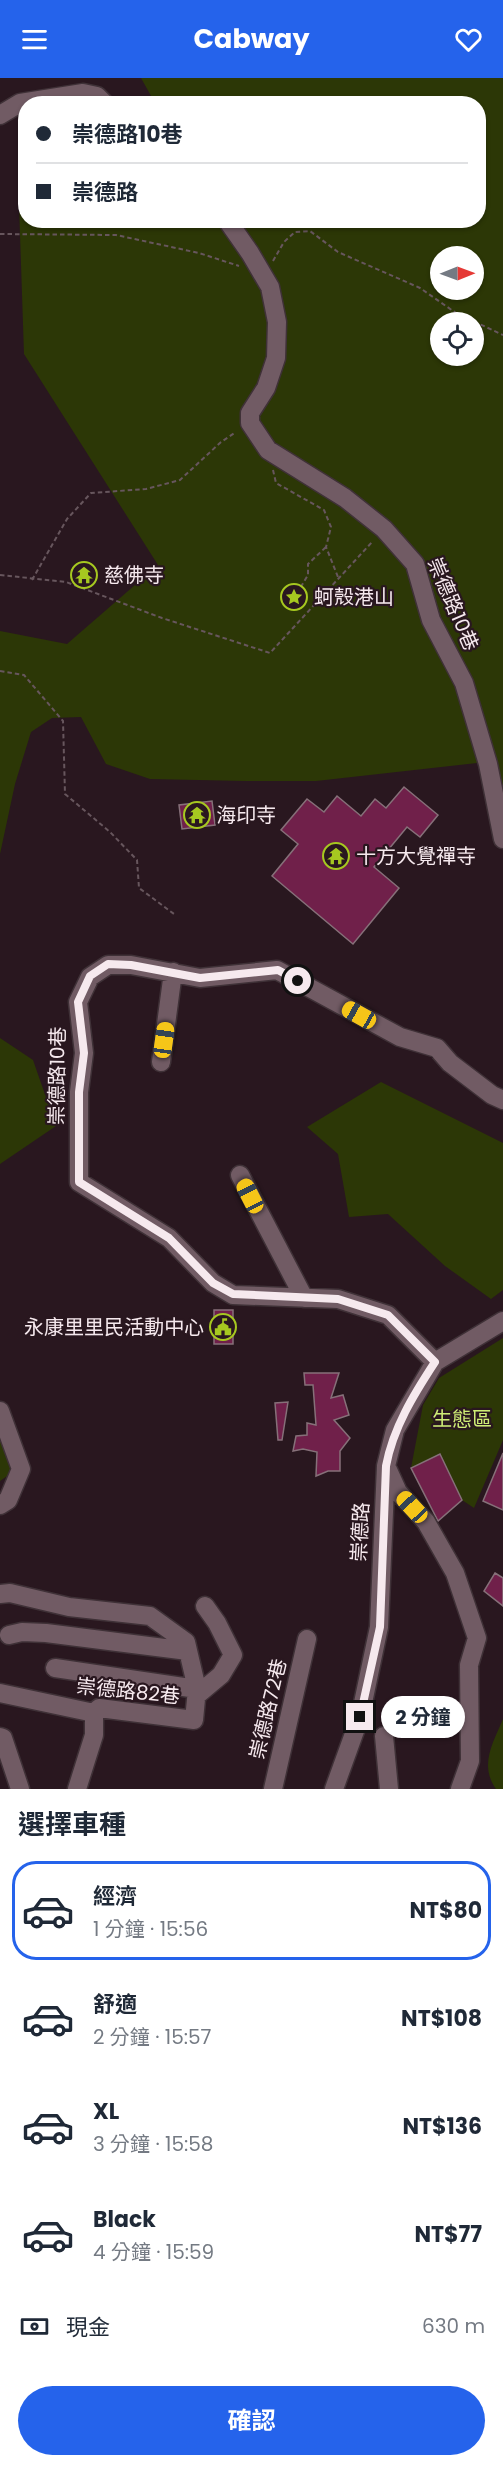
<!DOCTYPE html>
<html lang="zh-TW">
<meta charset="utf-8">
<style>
body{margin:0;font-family:Poppins,"Noto Sans TC",sans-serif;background:#f2f2f3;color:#1f2937;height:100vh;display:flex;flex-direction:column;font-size:22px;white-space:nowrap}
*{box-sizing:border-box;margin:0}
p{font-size:20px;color:#747a83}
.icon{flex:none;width:33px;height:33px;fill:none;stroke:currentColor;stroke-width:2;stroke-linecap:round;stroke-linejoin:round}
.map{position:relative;height:1711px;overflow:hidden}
.details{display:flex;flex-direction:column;background:#fff;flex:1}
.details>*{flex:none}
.top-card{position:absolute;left:18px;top:18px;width:468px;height:132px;border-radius:24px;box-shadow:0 2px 4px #0004;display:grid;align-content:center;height:132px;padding:0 18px;background:#fff}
.needle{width:39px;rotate:89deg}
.tools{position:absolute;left:430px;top:168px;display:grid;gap:12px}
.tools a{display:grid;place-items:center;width:54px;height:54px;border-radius:50%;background:#fff;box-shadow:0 2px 4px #0004;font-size:30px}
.end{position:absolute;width:27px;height:27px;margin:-14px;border:8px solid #f6e9ee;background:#111;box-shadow:0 0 0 3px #111}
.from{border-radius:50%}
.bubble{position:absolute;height:42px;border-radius:21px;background:#fff;box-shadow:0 2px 4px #0004;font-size:20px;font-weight:700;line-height:42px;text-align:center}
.car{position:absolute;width:18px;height:36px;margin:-18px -9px;border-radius:8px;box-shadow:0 0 4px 2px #0007;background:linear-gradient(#f5c518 24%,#345 0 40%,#f5c518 0 76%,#345 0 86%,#f5c518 0)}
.top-card b{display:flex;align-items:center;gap:21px;height:57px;font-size:22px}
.top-card b+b{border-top:2px solid #e0e1e3}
.top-card i{width:15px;height:15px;background:#1f2937}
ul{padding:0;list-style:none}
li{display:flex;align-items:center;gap:18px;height:99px;margin:0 12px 9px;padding:0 6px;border:3px solid transparent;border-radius:24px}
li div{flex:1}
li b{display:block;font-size:22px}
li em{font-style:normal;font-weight:700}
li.current{border-color:#2563eb}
li>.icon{width:54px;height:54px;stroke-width:1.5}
h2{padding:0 18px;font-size:27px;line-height:72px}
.pay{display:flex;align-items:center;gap:15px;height:66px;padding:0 18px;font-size:22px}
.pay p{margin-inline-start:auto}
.button{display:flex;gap:12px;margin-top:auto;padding:12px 18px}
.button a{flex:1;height:69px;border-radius:36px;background:#2563eb;color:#fff;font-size:24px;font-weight:700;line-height:69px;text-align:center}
header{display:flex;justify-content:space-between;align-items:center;height:78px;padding:0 18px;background:#2563eb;color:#fff;font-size:27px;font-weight:700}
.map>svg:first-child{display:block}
</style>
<header><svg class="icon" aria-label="menu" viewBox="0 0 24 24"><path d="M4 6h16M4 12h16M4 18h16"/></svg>Cabway<svg class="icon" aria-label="heart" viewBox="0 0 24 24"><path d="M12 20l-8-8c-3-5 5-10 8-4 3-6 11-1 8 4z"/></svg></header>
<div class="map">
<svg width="503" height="1711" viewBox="0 0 503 1711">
<rect width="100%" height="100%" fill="#29171f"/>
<path fill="#2c3706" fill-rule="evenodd" d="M 141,0 L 503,0 L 503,714 L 477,685 L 316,703 L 246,703 L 150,701 L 106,686 L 81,639 L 52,640 L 31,654 L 15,706 L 0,776 L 0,553 L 67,566 L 158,487 L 24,276 L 18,96 L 25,96 L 26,142 L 478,142 L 478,26 L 155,25 ZM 441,178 L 474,178 L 474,212 L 441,212 ZM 441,244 L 474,244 L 474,278 L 441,278 Z
M 0,960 L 33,982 L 56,1048 L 0,1086 Z
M 381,1004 L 503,1065 L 503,1212 L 491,1221 L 445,1188 L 388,1136 L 349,1139 L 338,1076 L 307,1049 Z
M 503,1260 L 503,1362 L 474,1430 L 462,1422 L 440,1376 L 411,1390 L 423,1327 L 439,1300 Z
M 0,1352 L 16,1392 L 0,1403 Z
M 503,1641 L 503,1711 L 496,1711 C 479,1687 493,1665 503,1641 Z"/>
<path fill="#70204a" stroke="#867079" stroke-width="1.5" d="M 404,709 L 438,737 L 420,759 L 407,749 L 374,789 L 399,810 L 353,866 L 272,798 L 298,766 L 281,752 L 307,721 L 324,734 L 337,718 L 361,738 L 375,721 L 386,730 Z
M 212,723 L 215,747 L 182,751 L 179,727 Z
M 214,1232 L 233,1232 L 233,1266 L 214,1266 Z
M 304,1295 L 339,1295 L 331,1320 L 343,1317 L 349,1337 L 334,1342 L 350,1360 L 340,1373 L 340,1393 L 328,1393 L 316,1398 L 317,1374 L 303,1371 L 293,1373 L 296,1358 L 307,1357 L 307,1345 L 316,1347 L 313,1307 L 305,1307 Z
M 288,1324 L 282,1362 L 278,1362 L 275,1325 Z
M 503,1375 L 503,1432 L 483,1423 Z
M 440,1376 L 462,1422 L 438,1443 L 411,1390 Z
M 495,1495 L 503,1500 L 503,1528 L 484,1513 Z"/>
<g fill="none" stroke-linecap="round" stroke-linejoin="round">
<defs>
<path id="minor" d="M 0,37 L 20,25 L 83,15 L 97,18 L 105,26
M 227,142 L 250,175 L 270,209 L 277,244 L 276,280 L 266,310 L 250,335 L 250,345 L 268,372 L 345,420 L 384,451 L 415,486 L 431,542 L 464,605 L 488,686 L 503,761
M 161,984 L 173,894
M 240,1097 L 304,1220
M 435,1284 L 388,1237 L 338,1221 L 233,1217 L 213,1205 L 169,1160 L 79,1104 L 79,1014 L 84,975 L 78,924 L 90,899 L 108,887 L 131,887 L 200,900 L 277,892 L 400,959 L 437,970 L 450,985 L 492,1017 L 503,1022
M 0,1333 L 21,1391 L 8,1422 L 0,1427
M 388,1392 L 398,1414 L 426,1444 L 455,1495 L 477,1560 L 469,1587 L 470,1683 L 460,1711
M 0,1516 L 10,1515 L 69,1529 L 150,1538 L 186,1564 L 197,1611 L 194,1642 L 99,1630 L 94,1635 L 0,1615
M 9,1557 L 22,1554 L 46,1555 L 188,1573
M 55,1590 L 197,1611
M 196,1618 L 221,1597 L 233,1577 L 217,1545 L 205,1528
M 384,1658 L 389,1711
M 0,1659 L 3,1660 L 20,1711
M 77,1711 L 94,1657 L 94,1635
M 273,1711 L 307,1561
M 334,1711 L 360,1639 L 379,1549 L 386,1388 L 395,1352 L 435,1284 L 503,1243"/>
</defs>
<use href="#minor" stroke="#3f3137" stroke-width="21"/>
<path stroke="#67565d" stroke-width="2" stroke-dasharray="4.5 3" stroke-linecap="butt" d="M 0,156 L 116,157 L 199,175 L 239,188
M 273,183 L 284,164 L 295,154 L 310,153 L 338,174 L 420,210 L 456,235 L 503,257
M 273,392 L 276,405 L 324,432 L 331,449 L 326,469 L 338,499
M 0,497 L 66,504 L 162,540 L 270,575 L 373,463
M 32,502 L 67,441 L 91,415 L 146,411 L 180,402 L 221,364 L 236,354
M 293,522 L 308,497 L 308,486 L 326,469
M 0,593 L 24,597 L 63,643 L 65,716 L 110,754 L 137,782 L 139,810 L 174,836"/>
<use href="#minor" stroke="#715b64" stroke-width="18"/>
</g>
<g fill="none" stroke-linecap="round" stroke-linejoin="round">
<path stroke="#f6e9ee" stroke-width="8" d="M 298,903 L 278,892 L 200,900 L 131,887 L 108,886 L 90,898 L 78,924 L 84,975 L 79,1014 L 79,1104 L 169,1160 L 213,1205 L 233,1216 L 338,1221 L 388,1237 L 435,1284 C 414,1316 393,1350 386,1388 L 380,1549 L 360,1639"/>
</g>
<defs>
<symbol id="temple-ring" viewBox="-11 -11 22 22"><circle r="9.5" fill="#29171f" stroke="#a6c820" stroke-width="1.5"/><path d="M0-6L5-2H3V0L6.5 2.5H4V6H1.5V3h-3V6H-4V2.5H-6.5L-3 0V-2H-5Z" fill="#a6c820"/></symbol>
<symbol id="sight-ring" viewBox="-11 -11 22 22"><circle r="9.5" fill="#29171f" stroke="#a6c820" stroke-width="1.5"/><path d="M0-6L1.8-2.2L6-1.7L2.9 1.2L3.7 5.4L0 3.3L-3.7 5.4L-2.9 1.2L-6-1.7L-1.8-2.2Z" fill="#a6c820"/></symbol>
<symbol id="civic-ring" viewBox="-11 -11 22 22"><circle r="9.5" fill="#29171f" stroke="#a6c820" stroke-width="1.5"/><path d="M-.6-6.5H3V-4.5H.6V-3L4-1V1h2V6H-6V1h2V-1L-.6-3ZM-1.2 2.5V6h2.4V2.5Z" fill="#a6c820"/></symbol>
</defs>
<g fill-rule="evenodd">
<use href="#temple-ring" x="69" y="482" width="30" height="30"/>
<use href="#sight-ring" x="279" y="504" width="30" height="30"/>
<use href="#temple-ring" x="182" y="722" width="30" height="30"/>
<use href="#temple-ring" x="321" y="763" width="30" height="30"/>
<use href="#civic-ring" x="208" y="1234" width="30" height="30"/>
</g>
<g text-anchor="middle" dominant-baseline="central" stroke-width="4.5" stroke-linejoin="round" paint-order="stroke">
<g font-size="20" fill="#f6e9ee" stroke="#29171f" text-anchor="start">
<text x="104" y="497">慈佛寺</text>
<text x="314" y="519">蚵殼港山</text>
<text x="216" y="737">海印寺</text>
<text x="356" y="778">十方大覺禪寺</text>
<text x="204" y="1249" text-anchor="end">永康里里民活動中心</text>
</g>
<g font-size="20" fill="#f6e9ee" stroke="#29171f">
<text transform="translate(453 526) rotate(67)">崇德路10巷</text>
<text transform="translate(57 998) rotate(-89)">崇德路10巷</text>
<text transform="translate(360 1454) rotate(-87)">崇德路</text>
<text transform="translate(128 1613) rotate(6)">崇德路82巷</text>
<text transform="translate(268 1631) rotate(-77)">崇德路72巷</text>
</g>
<g font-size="20" fill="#cfed76" stroke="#29171f">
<text x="462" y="1341">生態區</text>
</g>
</g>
</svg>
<div class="tools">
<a><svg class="needle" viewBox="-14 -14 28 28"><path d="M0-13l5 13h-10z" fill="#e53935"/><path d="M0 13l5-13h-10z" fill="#747a83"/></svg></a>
<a><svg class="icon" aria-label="locate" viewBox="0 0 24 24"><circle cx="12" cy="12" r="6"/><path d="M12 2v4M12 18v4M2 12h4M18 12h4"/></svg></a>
</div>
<i class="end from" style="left:298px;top:903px"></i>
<i class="end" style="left:360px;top:1639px"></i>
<div class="bubble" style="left:381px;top:1618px;width:84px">2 分鐘</div>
<i class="car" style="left:359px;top:937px;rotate:299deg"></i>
<i class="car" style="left:164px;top:962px;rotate:8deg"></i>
<i class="car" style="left:250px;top:1118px;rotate:333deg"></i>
<i class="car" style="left:412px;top:1429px;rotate:317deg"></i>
<div class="top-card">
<b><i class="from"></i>崇德路10巷</b>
<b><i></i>崇德路</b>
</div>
</div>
<section class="details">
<h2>選擇車種</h2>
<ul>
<li class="current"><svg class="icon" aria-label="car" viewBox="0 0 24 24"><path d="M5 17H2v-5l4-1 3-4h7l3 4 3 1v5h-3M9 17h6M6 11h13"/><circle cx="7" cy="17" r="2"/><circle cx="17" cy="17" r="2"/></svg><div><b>經濟</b><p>1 分鐘 · 15:56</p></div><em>NT$80</em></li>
<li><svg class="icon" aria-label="car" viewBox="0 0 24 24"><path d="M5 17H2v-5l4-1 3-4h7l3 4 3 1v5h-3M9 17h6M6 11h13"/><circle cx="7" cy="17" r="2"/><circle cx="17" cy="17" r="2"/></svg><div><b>舒適</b><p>2 分鐘 · 15:57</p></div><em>NT$108</em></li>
<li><svg class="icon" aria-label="car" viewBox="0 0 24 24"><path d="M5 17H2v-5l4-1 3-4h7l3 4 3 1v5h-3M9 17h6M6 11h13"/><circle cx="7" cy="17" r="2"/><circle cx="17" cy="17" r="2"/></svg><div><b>XL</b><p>3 分鐘 · 15:58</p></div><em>NT$136</em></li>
<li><svg class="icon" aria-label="car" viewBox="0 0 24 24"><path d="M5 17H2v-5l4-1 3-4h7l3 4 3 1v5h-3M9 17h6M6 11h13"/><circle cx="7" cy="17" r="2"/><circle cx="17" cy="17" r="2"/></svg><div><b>Black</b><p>4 分鐘 · 15:59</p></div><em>NT$77</em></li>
</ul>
<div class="pay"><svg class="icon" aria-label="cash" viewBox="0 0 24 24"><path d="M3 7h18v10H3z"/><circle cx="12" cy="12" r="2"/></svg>現金<p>630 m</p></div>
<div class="button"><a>確認</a></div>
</section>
